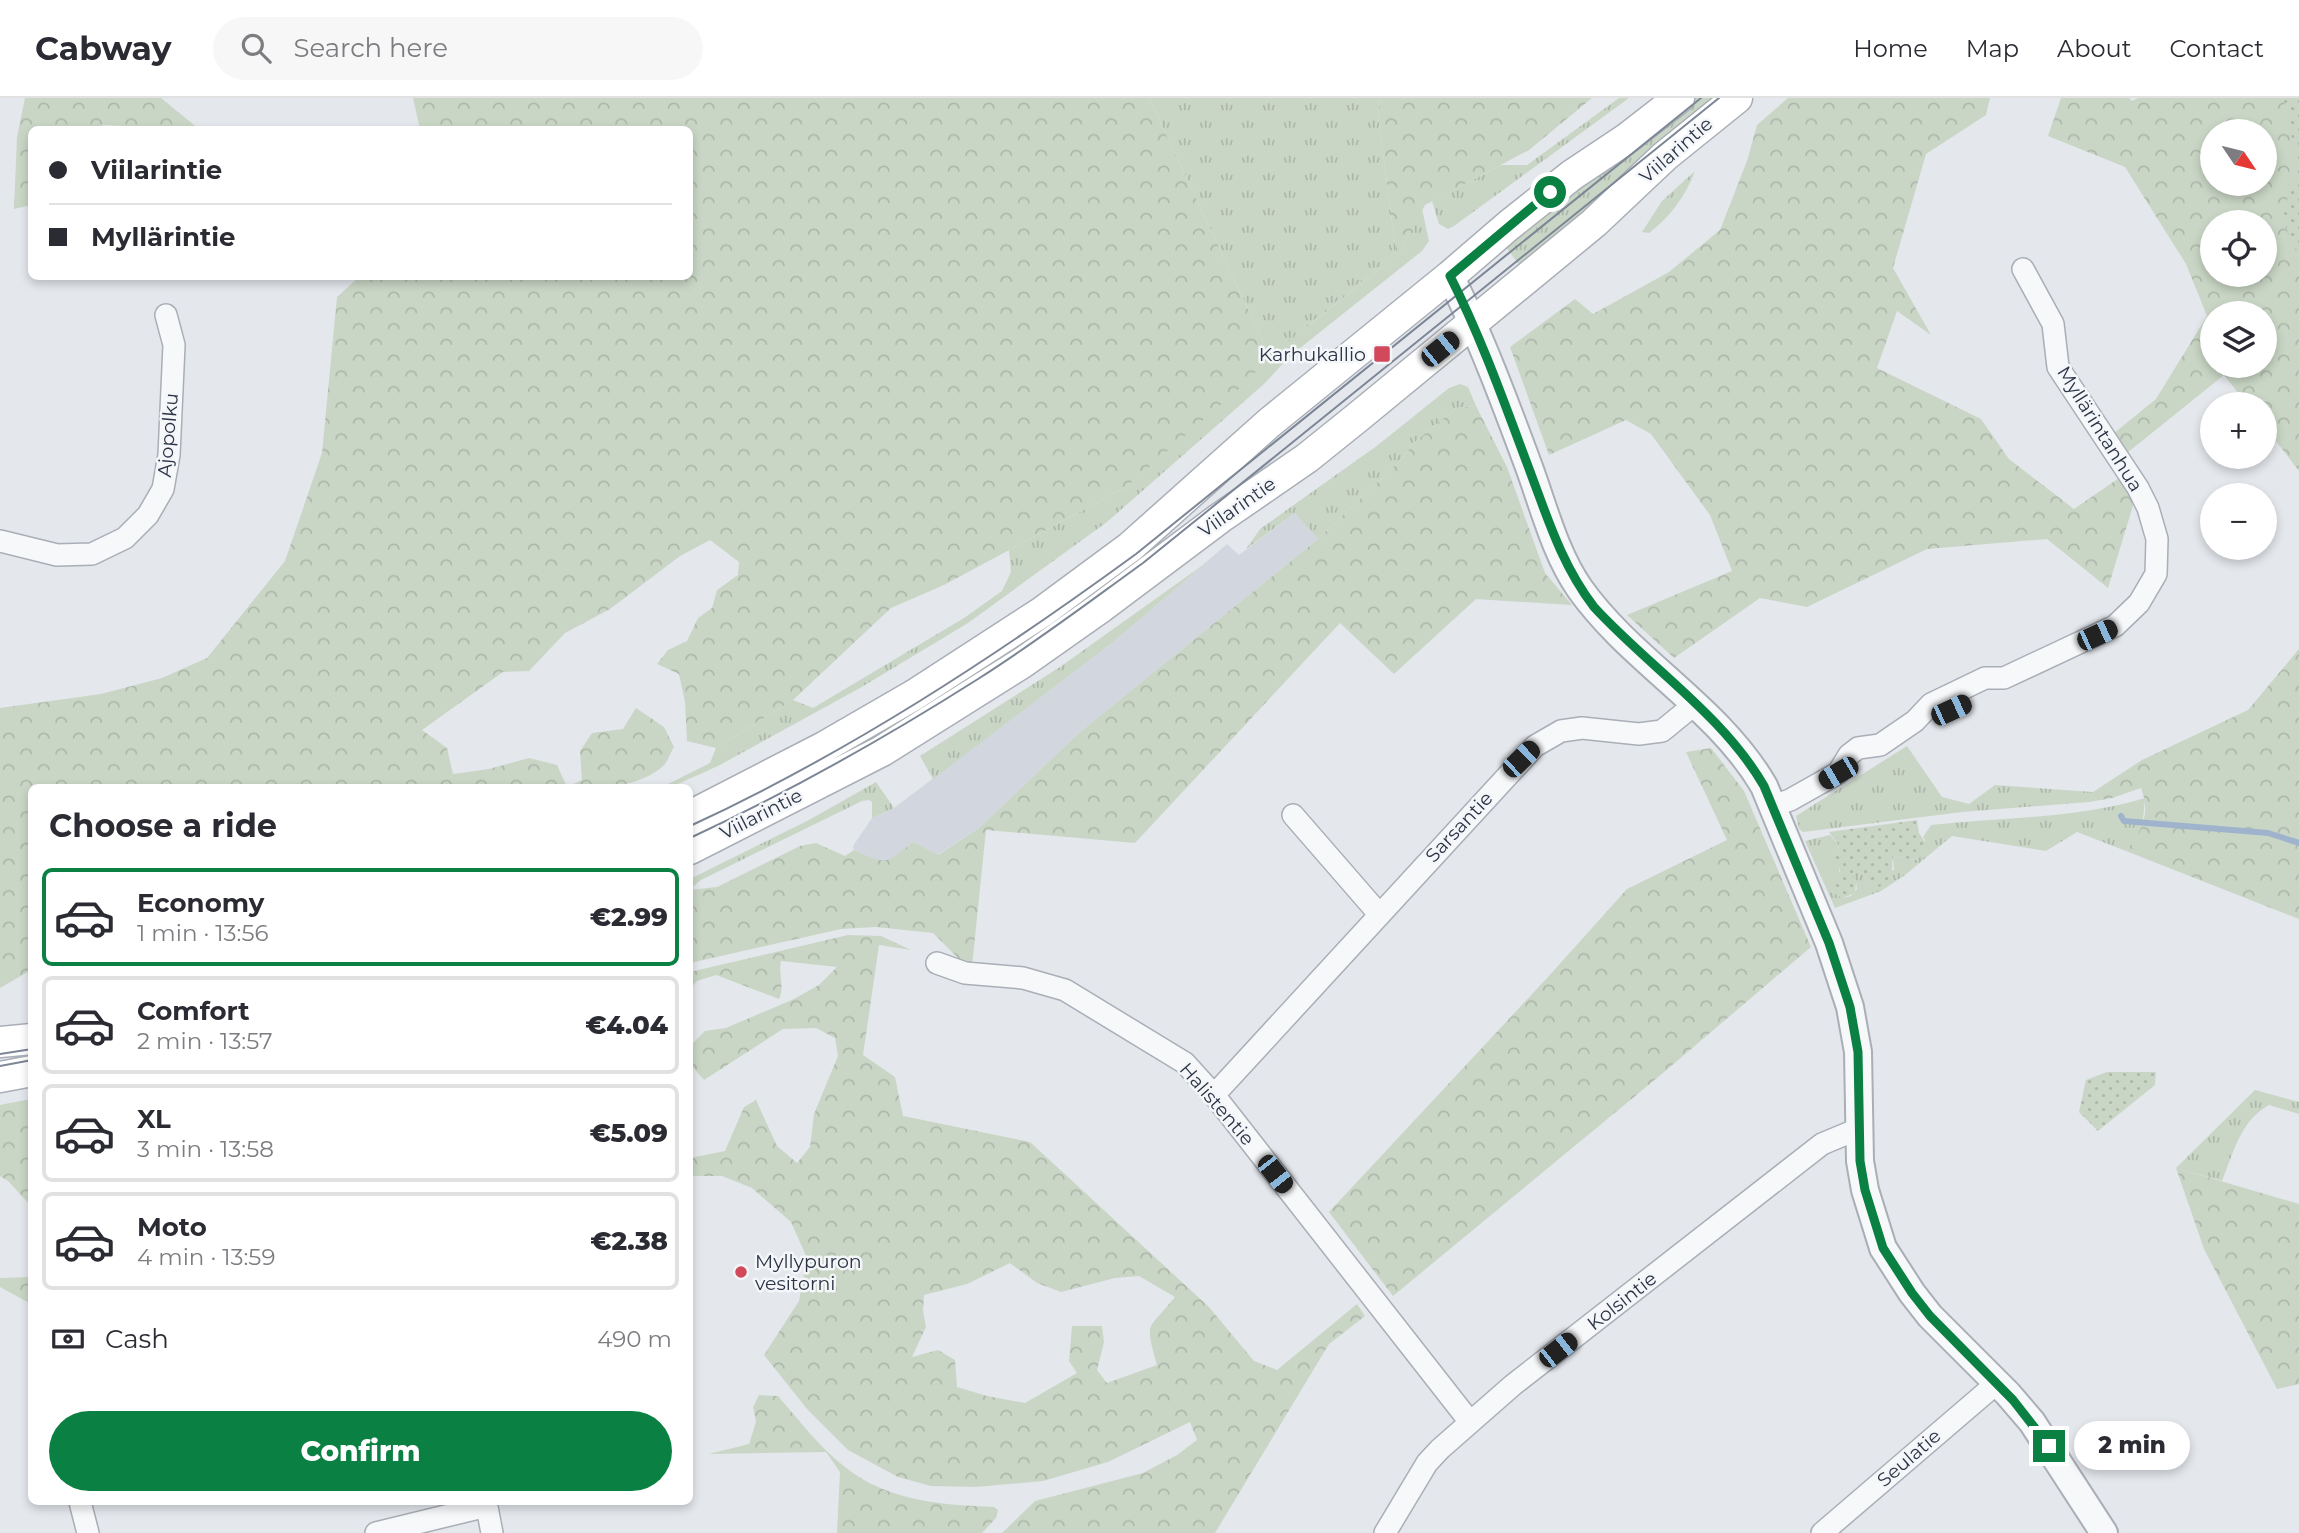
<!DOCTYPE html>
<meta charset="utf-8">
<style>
body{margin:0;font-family:Montserrat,sans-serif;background:#f7f7f7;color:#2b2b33;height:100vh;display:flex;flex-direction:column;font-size:26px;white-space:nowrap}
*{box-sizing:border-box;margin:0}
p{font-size:23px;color:#7c7c81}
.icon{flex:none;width:38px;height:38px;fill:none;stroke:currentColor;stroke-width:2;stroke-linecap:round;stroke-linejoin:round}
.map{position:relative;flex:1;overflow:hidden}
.details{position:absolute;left:28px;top:686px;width:665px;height:721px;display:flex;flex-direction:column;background:#fff;border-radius:10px;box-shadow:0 4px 10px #0003}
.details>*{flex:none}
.top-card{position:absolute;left:28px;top:28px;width:665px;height:154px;border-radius:10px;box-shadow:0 4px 10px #0003;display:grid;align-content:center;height:154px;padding:0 21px;background:#fff}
.needle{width:46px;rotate:125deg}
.buttons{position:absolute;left:2200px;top:21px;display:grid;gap:14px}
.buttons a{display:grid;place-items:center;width:77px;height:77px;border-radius:50%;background:#fff;box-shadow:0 4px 10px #0003;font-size:35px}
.end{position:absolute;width:32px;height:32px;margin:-16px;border:9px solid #0b8043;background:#fff;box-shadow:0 0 0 4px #fff}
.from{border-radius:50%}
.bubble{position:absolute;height:49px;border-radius:24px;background:#fff;box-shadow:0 4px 10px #0003;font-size:23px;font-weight:800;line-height:49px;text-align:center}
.car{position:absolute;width:21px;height:42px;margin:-21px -10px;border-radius:9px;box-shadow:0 0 5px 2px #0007;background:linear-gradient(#222 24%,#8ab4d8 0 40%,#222 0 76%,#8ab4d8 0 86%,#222 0)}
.top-card b{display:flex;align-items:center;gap:24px;height:66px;font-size:26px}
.top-card b+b{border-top:2px solid #e1e1e2}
.top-card i{width:18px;height:18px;background:#2b2b33}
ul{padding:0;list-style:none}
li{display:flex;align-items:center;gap:21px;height:98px;margin:0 14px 10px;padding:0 7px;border:4px solid #e1e1e2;border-radius:10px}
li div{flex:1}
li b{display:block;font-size:26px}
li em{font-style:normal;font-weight:800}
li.active{border-color:#0b8043}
li>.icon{width:63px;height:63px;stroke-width:1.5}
h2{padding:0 21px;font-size:32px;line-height:84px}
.pay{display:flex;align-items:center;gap:18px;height:77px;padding:0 21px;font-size:26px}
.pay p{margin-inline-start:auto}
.cta{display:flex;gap:14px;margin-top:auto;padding:14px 21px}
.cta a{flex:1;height:80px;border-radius:42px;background:#0b8043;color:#fff;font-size:28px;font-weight:800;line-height:80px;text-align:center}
header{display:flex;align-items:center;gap:42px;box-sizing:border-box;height:98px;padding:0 35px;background:#fff;border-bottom:2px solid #e1e1e2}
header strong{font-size:33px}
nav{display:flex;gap:38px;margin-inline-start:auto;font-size:24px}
.search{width:490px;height:63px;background:#f7f7f7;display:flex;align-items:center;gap:18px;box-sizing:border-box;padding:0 24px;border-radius:38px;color:#7c7c81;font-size:26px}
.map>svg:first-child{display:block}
</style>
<header>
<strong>Cabway</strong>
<div class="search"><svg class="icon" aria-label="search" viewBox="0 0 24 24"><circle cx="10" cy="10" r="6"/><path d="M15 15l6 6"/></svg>Search here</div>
<nav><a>Home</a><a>Map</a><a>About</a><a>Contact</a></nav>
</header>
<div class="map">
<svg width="2299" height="1435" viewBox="0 0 2299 1435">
<defs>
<pattern id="grass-tufts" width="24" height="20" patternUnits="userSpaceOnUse" patternTransform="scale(1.75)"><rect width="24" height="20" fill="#c9d6c5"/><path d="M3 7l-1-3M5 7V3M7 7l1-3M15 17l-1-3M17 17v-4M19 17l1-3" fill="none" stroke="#adb8ab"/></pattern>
<pattern id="forest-crowns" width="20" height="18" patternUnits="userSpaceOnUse" patternTransform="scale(1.75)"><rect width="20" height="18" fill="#c9d6c5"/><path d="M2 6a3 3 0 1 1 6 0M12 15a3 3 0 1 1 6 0" fill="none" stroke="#adb8ab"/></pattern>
<pattern id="park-dots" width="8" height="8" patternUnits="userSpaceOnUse" patternTransform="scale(1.75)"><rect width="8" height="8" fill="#c9d6c5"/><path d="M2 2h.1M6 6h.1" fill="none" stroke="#adb8ab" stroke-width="1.8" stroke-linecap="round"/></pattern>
</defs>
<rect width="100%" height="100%" fill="#e4e7ec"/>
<path fill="#d2d6de" d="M 1295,415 L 1318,441 L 1080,634 L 979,730 L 937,757 L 913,744 L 890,763 L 882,765 L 854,752 L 853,748 L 872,720 L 894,710 L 1112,545 L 1227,446 L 1239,457 Z"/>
<path fill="url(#grass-tufts)" d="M 1149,0 L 1380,0 L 1378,17 L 1396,154 L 1298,236 L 1398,157 L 1422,111 L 1429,143 L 1422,153 L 1290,258 L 1264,286 L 1107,424 L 968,525 L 860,590 L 718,668 L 671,689 L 660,690 L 710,665 L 716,650 L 793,602 L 813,610 L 964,520 L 1002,493 L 1011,474 L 1009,452 L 1126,389 L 1270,258 Z
M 1619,0 L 1629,0 L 1454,128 L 1448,131 L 1439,126 L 1432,103 L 1501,67 L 1527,67 Z
M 1692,0 L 1728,0 L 1519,167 L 1503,145 Z
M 1695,73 C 1685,99 1670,119 1649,135 L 1642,134 L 1662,103 Z
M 1460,286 L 1468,289 L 1476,308 L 1456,310 L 1415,344 L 1400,363 L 1318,441 L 1295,415 L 1246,451 L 1260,431 L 1378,347 L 1449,290 Z
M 1203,467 L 1112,545 L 933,681 L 920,658 L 1060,569 Z
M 1907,648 L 1942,699 L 1969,706 L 1995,687 L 2093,694 L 2089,704 L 1962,714 L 1803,734 L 1799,731 L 1796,718 Z
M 876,684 L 894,710 L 872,720 L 872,704 L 869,702 L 862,703 L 701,782 L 690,791 L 690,781 L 809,722 Z
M 2145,700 L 2142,733 L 2126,753 L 2077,734 L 2046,753 L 1952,738 L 1905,777 L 1881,793 L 1835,810 L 1805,743 L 1830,737 L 1838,746 L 1839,752 L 1839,776 L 1843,800 L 1851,798 L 1857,791 L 1856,784 L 1852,779 L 1854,774 L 1861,774 L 1869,783 L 1894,772 L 1893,758 L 1915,762 L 1923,757 L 1925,742 L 1923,739 L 1931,727 C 2002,719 2076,721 2145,700 Z
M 2255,992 L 2299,1004 L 2299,1016 L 2269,1007 C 2240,1023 2234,1054 2222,1083 L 2176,1070 Z"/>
<path fill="url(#forest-crowns)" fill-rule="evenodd" d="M 25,0 L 161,0 L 199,31 L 102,27 L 99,31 L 32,32 L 31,107 L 14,111 L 17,39 Z
M 413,0 L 1149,0 L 1270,258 L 1396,154 L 1378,17 L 1380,0 L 1592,0 L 1529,52 L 1425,107 L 1398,157 L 1275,254 L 1240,290 L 1126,389 L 944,487 L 891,510 L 793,602 L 716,650 L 687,643 L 685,604 L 679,576 L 657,566 L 668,552 L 687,543 L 698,520 L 712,510 L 717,492 L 738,477 L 739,464 L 710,442 L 680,458 L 610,511 L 565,535 L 529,573 L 503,574 L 422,632 L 447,650 L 453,676 L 489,671 L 529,660 L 557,667 L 567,689 L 32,690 L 31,872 L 0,890 L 0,610 L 101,596 L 162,580 L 207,560 L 285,463 L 322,355 L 337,199 L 359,179 L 690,178 L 690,32 L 420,31 Z
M 1788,0 L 1990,0 L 1986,17 L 1926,56 L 1893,170 L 1931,237 L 1897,213 L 1877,270 L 1981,321 L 2009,361 L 2074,411 L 2122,378 L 2135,401 L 2108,490 L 2047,441 L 1927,451 L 1807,509 L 1760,500 L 1674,560 L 1627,517 L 1732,473 L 1710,417 L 1651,336 L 1626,322 L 1549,357 L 1510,249 L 1575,201 L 1593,216 L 1669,174 L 1720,132 L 1747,63 L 1757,27 Z
M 2061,0 L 2129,0 L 2132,3 L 2138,0 L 2299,0 L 2299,373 L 2265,329 L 2264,306 L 2247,306 L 2224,277 L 2127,355 L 2113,336 L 2156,301 L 2207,218 L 2186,166 L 2125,69 L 2048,38 ZM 2212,33 L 2264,33 L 2264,86 L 2212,86 ZM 2212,124 L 2264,124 L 2264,177 L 2212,177 ZM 2212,215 L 2264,215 L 2264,268 L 2212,268 Z
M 1476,308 L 1507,369 L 1545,475 L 1572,507 L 1476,501 L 1394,576 L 1340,525 L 1135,745 L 986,732 L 972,868 L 964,866 L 933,835 L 876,829 L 841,831 L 690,865 L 690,792 L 717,789 L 800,748 L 816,745 L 845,758 L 854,752 C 888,767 884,767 913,744 L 938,757 L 979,730 L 1080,634 L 1318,441 L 1400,363 L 1415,344 L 1456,310 Z
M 2299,551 L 2299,821 L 2126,753 C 2142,733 2151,716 2141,690 L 2112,700 L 2089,704 L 2093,694 L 2142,662 L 2248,612 Z
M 636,610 L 664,629 L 674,649 C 670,655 668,664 663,668 C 637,691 598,690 567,690 L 567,689 L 582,682 L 580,653 L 592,635 L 623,631 Z
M 1711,650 L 1744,693 L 1811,849 L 1657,980 L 1393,1198 L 1329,1114 L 1548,879 L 1627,791 L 1727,742 L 1686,654 Z
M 848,837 L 881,838 L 911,852 L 879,847 L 863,957 L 895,979 L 903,1018 L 1030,1044 L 1209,1209 L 1254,1263 L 1277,1272 L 1357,1206 L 1365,1218 L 1329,1246 L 1215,1435 L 1002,1435 L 1035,1403 L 1143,1375 L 1177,1357 L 1197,1342 L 1190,1324 L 1108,1364 L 1043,1383 L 975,1389 L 931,1388 L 898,1379 L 848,1352 L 807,1311 L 764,1257 L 799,1203 L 807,1160 L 791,1124 L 752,1090 L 722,1078 L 690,1078 L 690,1060 L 725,1053 L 744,1009 L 756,1002 L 777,1048 L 797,1065 L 810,1049 L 814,1016 L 838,958 L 835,940 L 816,930 L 783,931 L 704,982 L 690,966 L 690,948 L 705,933 L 726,930 L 794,901 L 819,887 L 837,869 L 781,863 C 778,877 785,889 779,901 L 716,877 L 697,883 L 690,891 L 690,874 ZM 1010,1165 L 1037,1185 L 1061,1194 L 1115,1180 L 1139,1178 L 1175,1199 C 1148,1233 1144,1221 1157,1267 L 1107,1285 L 1097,1272 L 1104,1244 L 1102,1228 L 1072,1228 L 1069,1263 L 1077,1275 L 1025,1305 L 987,1298 L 957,1289 L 955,1262 L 938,1252 L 912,1259 L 926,1229 L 923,1213 L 924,1197 L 967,1186 Z
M 31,1001 L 32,1001 L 31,1108 L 8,1083 L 0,1078 L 0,1007 Z
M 2176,1070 L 2299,1106 L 2299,1286 L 2277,1291 L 2204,1151 Z
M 31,1179 L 31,1206 L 0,1189 L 0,1180 Z
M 759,1297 L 778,1298 C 799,1322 820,1350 845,1369 C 887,1403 942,1407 994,1409 L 998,1412 L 996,1420 L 982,1435 L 837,1435 L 840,1374 L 826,1354 L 709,1356 L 749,1346 L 756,1324 L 753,1309 Z"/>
<path fill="url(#park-dots)" d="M 2281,0 L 2299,0 L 2299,156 C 2289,139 2280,123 2286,104 C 2289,97 2293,90 2295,83 C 2299,59 2289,31 2285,6 Z
M 1917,722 L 1919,735 L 1927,747 L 1923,757 L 1915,762 L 1893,758 C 1891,773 1896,781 1879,789 L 1869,783 L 1861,774 L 1854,774 L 1852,779 L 1856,784 L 1855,795 L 1843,800 C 1823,793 1834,784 1840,773 L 1839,769 L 1830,764 L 1830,758 L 1839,752 L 1838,746 L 1829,734 Z
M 2107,974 L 2156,974 L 2155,987 L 2098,1033 L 2079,1014 L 2086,982 Z"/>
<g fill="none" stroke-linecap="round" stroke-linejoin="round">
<path stroke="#9fb4cc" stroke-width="6" d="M 2121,718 L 2124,723 L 2268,735 L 2299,745"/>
<defs>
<path id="minor" d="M 0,443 L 57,457 L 92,456 L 125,440 L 148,417 L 163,391 L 169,357 L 174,247 L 166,217
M 1773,708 L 1790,702 L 1838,675 L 1849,657 L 1858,650 L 1880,647 L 1915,623 L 1931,606 L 1985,580 L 2004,580 L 2115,528 L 2139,505 L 2156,476 L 2157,441 L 2148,410 L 2138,390 L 2058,269 L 2053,226 L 2023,171
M 1293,717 L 1379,816
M 937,865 L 965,875 L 1023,880 L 1065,892 L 1185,965 L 1214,997 L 1470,1324
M 1214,997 L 1535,648 L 1561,633 L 1582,630 L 1639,636 L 1662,633 L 1695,606
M 80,1404 L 88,1435
M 486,1404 L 492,1435
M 376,1435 L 487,1408
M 1385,1435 L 1427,1365 L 1440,1351 L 1513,1287 L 1822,1046 L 1858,1031
M 1822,1435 L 1997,1285"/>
<path id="tertiary" d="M 1450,178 C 1480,237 1506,307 1529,369 C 1544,410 1555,455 1580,491 C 1632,564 1718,609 1764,688 L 1829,845 L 1850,909 L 1858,954 L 1860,1063 L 1865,1092 L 1883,1150 L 1912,1195 L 1930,1218 L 2008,1296 L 2032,1324 L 2104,1435"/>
<path id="secondary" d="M 690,718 L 824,649 L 914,597 L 1042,514 L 1130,449 L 1269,325 L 1450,178 L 1508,128 L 1572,77 L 1626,41 L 1679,0
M 690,751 L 882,653 L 1022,565 L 1100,510 L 1220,420 L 1307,360 L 1358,319 L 1594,125 L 1665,58 L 1737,0
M 0,944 L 32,941
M 0,979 L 32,973"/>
</defs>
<use href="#minor" stroke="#a9aeb7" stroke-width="24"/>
<use href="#tertiary" stroke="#a9aeb7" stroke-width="30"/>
<use href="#secondary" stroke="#a9aeb7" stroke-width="33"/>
<use href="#minor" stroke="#f7f8fa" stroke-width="21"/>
<use href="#tertiary" stroke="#f7f8fa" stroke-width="26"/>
<use href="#secondary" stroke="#fff" stroke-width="30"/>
<path stroke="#7d8696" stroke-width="2" d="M 690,728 C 848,655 995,559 1136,456 L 1701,0
M 690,740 C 789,694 885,640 978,581 C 1035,545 1089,504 1143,465 L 1719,0
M 0,956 L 32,951
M 0,968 L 32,962"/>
</g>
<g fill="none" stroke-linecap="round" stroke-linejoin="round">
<path stroke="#0b8043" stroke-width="9" d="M 1550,94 L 1450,178 C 1481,239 1504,304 1528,368 C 1547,418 1561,466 1594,509 C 1649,569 1723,617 1764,688 L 1829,845 L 1850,909 L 1858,954 L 1860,1063 L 1865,1092 L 1883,1150 L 1912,1195 L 1930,1218 L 2013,1302 L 2049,1348"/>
</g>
<g fill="#d1495b" stroke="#f4f6f9" stroke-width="2.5">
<rect x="1373" y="247" width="18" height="18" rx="3.5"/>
<circle cx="741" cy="1174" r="7"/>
</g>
<g text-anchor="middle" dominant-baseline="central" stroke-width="5" stroke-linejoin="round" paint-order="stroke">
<g font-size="19" fill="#2b3445" stroke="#f4f6f9">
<text transform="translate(1676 52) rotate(-41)">Viilarintie</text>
<text transform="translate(2100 331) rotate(58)">Myllärintanhua</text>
<text transform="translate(168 337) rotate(-85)">Ajopolku</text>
<text transform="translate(1237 409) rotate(-35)">Viilarintie</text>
<text transform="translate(761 716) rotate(-27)">Viilarintie</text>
<text transform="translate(1459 729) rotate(-47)">Sarsantie</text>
<text transform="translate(1217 1006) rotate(49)">Halistentie</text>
<text transform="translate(1622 1203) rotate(-38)">Kolsintie</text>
<text transform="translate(1909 1360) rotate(-41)">Seulatie</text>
</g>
<g font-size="19" fill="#2b3445" stroke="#f4f6f9" text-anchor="end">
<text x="1366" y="256">Karhukallio</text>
<text x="755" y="1163" text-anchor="start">Myllypuron<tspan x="755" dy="22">vesitorni</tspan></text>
</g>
</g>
</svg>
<div class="buttons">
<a><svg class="needle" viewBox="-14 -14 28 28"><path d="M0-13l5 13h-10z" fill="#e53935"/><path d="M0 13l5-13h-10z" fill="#7c7c81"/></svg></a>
<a><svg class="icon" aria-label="locate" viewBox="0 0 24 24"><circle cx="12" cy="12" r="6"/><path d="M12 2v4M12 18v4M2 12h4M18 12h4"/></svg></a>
<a><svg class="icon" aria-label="layers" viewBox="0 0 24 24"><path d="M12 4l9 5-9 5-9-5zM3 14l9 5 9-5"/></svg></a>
<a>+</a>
<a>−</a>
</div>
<i class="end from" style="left:1550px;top:94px"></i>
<i class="end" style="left:2049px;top:1348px"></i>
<div class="bubble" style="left:2074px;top:1323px;width:116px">2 min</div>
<i class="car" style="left:1440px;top:251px;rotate:51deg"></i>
<i class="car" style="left:2097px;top:537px;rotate:65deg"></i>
<i class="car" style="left:1951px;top:612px;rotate:65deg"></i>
<i class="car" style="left:1521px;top:661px;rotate:46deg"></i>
<i class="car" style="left:1838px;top:675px;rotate:240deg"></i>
<i class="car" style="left:1275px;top:1076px;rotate:142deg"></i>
<i class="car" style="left:1558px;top:1252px;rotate:52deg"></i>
<div class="top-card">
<b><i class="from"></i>Viilarintie</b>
<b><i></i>Myllärintie</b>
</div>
<section class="details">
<h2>Choose a ride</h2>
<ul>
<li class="active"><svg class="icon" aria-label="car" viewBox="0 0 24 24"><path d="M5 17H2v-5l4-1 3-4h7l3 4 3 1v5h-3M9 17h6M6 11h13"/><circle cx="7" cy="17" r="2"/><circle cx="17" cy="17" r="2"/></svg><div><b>Economy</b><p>1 min · 13:56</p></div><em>€2.99</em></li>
<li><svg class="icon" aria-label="car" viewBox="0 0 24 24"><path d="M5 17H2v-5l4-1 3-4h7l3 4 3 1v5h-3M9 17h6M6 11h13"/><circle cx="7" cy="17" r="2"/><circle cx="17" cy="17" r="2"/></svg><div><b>Comfort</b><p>2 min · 13:57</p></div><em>€4.04</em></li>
<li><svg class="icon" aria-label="car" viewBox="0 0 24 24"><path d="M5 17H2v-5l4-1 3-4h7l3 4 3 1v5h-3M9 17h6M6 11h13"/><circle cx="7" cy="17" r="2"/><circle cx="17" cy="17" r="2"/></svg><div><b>XL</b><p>3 min · 13:58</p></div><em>€5.09</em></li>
<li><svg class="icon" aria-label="car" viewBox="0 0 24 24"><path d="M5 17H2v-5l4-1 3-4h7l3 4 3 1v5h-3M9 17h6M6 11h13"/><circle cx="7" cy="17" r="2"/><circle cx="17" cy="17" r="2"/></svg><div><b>Moto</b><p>4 min · 13:59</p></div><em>€2.38</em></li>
</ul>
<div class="pay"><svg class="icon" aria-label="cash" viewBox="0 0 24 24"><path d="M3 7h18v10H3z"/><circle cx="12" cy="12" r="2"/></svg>Cash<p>490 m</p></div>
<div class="cta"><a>Confirm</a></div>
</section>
</div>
